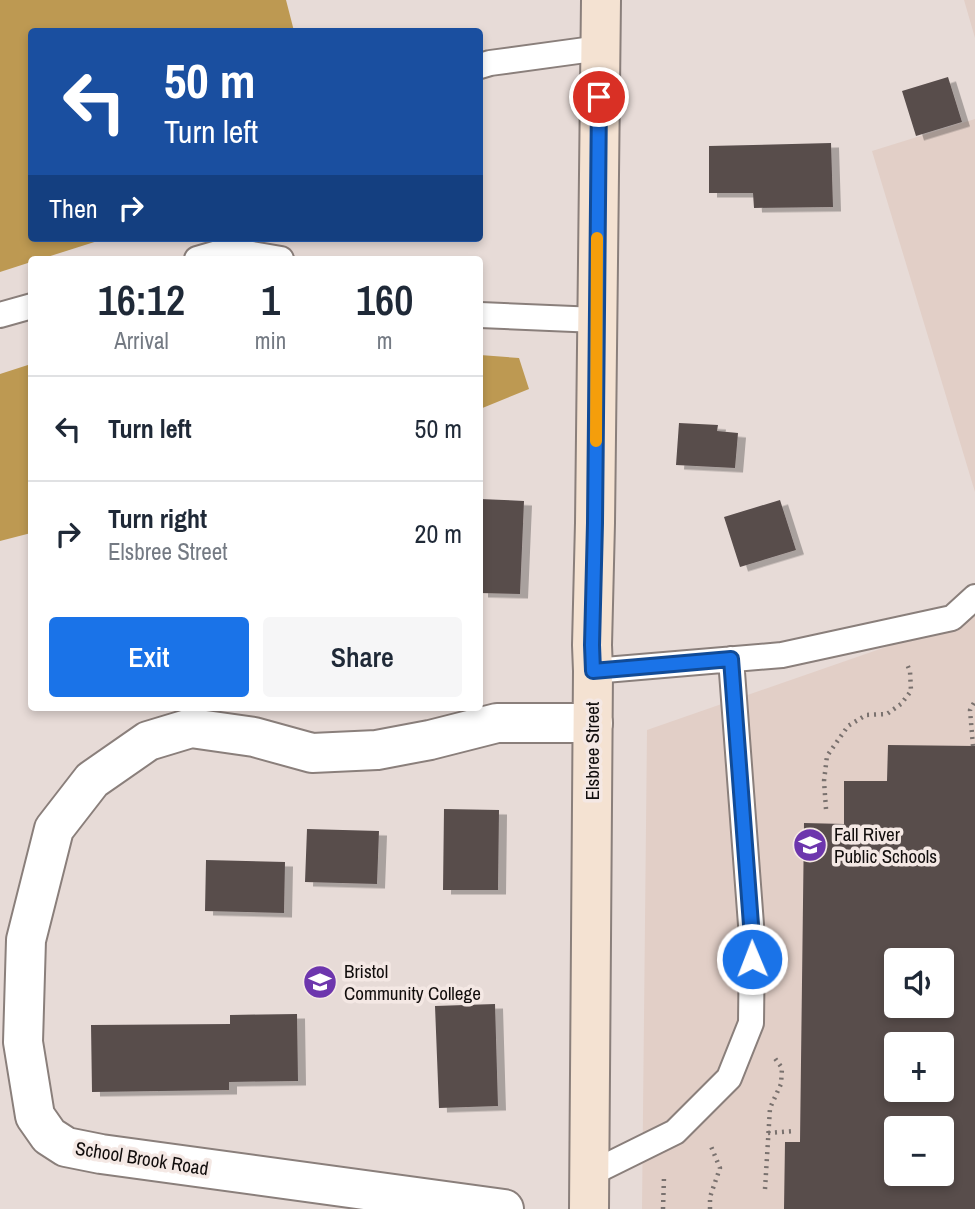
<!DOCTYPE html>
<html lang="en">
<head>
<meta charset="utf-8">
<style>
  :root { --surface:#fff; --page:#f6f6f7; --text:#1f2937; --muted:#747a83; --line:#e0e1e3; --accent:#1a73e8 }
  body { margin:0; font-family:"Archivo Narrow",sans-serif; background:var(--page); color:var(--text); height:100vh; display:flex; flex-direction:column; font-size:26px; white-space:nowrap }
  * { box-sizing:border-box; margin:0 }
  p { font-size:23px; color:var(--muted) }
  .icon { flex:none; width:38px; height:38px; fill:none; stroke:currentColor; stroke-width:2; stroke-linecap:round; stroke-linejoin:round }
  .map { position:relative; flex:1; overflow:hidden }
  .drawer { position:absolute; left:28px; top:256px; width:455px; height:455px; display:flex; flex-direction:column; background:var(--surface); border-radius:7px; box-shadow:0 4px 10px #0003 }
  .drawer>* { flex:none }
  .guide { position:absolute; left:28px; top:28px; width:455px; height:214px; border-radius:7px; box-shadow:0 4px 10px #0003; background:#1a4fa0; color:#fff; overflow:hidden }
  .tools { position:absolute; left:884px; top:948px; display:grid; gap:14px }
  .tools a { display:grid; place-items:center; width:70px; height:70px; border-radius:7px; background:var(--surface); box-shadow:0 4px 10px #0003; font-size:35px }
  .pin { position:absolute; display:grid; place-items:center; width:60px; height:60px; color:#fff; margin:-30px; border:4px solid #fff; border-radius:50%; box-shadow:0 2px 7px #0007 }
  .me { position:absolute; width:77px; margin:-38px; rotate:359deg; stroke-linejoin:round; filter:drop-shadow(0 0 5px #0008) }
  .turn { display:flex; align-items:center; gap:24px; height:147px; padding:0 21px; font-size:32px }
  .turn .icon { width:91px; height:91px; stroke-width:2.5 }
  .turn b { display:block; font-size:49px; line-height:60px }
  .then { display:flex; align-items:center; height:66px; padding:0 21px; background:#0003; gap:14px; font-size:26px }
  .eta { display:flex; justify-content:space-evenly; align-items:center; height:119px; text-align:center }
  .eta b { font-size:42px; font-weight:600; line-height:49px }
  .button { display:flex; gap:14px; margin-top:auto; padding:14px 21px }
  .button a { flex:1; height:80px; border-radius:7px; background:var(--accent); color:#fff; font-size:28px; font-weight:600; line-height:80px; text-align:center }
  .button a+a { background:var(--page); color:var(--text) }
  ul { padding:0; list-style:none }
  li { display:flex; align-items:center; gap:21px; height:105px; padding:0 21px; border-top:2px solid var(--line) }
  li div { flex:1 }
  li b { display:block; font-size:26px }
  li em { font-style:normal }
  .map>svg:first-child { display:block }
</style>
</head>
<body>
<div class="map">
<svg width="975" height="1209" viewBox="0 0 975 1209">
  <defs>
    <filter id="shadow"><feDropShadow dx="8" dy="4.5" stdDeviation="0" flood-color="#0004"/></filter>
  </defs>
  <rect width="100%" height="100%" fill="#e7dbd7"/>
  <path fill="#e2cfc7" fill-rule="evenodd" d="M964,0H975V38Z
    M975,119V492L872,151Z
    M975,616V1209H642L647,730ZM896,961H942V1006H896ZM896,1045H942V1090H896ZM896,1129H942V1174H896Z"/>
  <path fill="#bd9952" d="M0,0H286L294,31L32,32V238H107L41,259H32L31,262L0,272Z
    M480,355L519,358L529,389L480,409Z
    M31,364V533L0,541V374Z"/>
  <path fill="#584d4c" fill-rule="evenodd" filter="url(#shadow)" d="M948,77L962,122L916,136L902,91Z
    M831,143L833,207L754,208L753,193H709V146Z
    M679,423L718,425L717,431L738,433L735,468L676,465Z
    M480,499L524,501L520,594L480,593Z
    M780,500L796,550L740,567L724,517Z
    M888,745L975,746V1209H784L785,1142H800L804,823L844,824V781H887ZM896,961H942V1006H896ZM896,1045H942V1090H896ZM896,1129H942V1174H896Z
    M444,809L499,810L498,890H443Z
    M307,829L379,831L377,884L305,882Z
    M206,860L285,862L284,913L205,911Z
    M495,1004L498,1106L439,1108L435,1006Z
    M297,1014L298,1081L229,1082V1090L92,1092L91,1025L230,1024V1015Z"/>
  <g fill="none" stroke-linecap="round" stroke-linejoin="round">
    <g stroke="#8a7f7b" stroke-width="28">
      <path id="lane" d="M480,66L490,63L600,48
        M197,259L228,250L281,259
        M0,315L32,306
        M480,315L597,320
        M593,671L782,655L952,618L975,597
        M590,1174L675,1132L729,1078L751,1023L752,938L731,659"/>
    </g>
    <g stroke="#8a7f7b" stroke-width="42">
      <path id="street" d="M504,1209L101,1154L66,1147L49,1136L35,1116L23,1042L26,940L54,829L92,780L148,741L191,728L254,737L312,753L377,750L430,740L497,723H593"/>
    </g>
    <g stroke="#8a7f7b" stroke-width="42">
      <path id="secondary" d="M589,1209L593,671L592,645L595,523L601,0"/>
    </g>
    <path stroke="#79716e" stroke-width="4.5" stroke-dasharray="2 5" stroke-linecap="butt" d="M973,746L970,710L975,701
      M826,809L824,781L827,756L848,726L866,715L887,714L901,704L911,691L910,671L906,662
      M768,1133L794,1131
      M765,1189L770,1108L781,1084L782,1068L774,1057
      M663,1209L664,1177L666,1175
      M710,1209V1197L720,1168L710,1144"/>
    <use href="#lane" stroke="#fff" stroke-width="24"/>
    <use href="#street" stroke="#fff" stroke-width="38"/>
    <use href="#secondary" stroke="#f4e2d2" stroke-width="38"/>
  </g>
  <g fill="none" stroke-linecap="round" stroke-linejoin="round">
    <g stroke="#114b97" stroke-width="18">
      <path id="route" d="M599,97L595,523L592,645L593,671L731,659L752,938V959"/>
    </g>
    <use href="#route" stroke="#1a73e8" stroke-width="12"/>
    <path stroke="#f59e0b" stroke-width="12" d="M596,441L597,238"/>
  </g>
  <defs>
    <g id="school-disc" transform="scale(1.75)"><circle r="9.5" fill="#6d36ad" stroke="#f4e8e4"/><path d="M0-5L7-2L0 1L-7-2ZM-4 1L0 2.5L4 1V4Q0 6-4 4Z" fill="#fff"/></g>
    <g id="university-disc" transform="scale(1.75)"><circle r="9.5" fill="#6d36ad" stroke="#f4e8e4"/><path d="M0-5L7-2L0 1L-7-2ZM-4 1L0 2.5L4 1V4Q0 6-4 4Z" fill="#fff"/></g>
  </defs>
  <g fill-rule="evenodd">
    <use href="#school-disc" x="810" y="845"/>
    <use href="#university-disc" x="320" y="982"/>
  </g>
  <g text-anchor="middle" stroke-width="7" stroke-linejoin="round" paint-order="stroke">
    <g font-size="19" fill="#110d0c" stroke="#f4e8e4">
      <text transform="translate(592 751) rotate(-90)" y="7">Elsbree Street</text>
      <text transform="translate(142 1158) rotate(9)" y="7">School Brook Road</text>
    </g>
    <g font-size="19" fill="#110d0c" stroke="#f4e8e4" text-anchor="start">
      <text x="834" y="841">Fall River<tspan x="834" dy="22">Public Schools</tspan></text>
      <text x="344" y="978">Bristol<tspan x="344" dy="22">Community College</tspan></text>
    </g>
  </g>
</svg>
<div class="tools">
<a><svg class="icon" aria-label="sound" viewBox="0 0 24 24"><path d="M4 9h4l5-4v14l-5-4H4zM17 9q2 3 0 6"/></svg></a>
<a>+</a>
<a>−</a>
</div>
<div class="pin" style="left:599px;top:97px;background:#d93025"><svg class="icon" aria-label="arrive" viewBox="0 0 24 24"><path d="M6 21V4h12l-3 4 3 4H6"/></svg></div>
<svg class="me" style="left:752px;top:959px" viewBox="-20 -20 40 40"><circle r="17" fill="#1a73e8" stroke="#fff" stroke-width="3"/><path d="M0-11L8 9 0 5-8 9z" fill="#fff"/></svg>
<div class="guide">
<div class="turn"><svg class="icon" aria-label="left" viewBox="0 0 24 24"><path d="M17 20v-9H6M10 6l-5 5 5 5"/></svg><div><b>50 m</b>Turn left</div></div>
<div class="then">Then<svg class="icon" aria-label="right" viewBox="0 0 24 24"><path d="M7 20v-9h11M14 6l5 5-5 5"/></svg></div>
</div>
<section class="drawer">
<div class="eta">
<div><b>16:12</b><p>Arrival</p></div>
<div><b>1</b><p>min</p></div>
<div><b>160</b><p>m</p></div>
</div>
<ul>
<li><svg class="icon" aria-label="left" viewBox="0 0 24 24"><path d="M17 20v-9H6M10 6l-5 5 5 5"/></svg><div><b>Turn left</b></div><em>50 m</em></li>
<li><svg class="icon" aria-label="right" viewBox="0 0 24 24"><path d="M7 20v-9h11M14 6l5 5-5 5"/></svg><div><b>Turn right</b><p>Elsbree Street</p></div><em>20 m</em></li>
</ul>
<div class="button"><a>Exit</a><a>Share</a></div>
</section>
</div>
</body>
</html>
